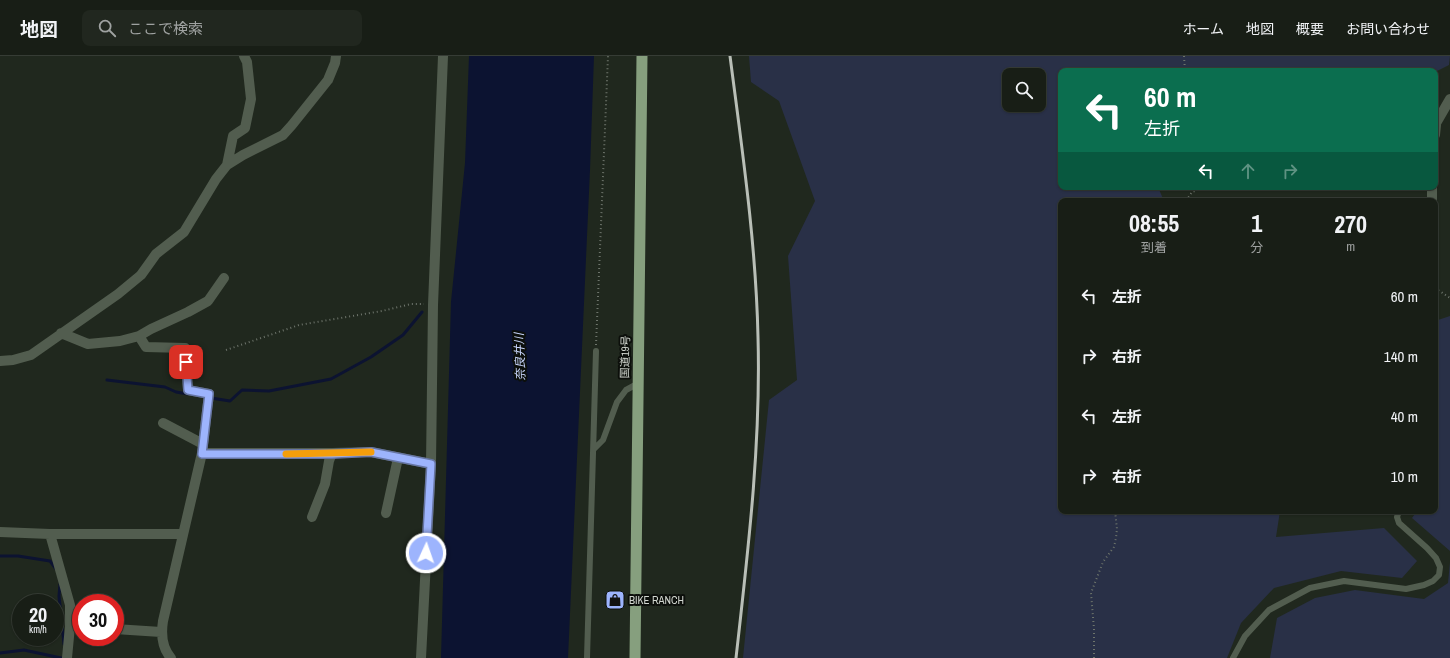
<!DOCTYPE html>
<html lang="ja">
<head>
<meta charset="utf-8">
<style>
  :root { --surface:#181e16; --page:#21271f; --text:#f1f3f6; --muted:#9fa2a1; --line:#363c35 }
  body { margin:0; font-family:"Archivo Narrow","Noto Sans JP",sans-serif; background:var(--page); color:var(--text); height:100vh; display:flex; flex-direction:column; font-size:15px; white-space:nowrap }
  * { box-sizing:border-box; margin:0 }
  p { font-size:13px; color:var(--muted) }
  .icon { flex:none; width:22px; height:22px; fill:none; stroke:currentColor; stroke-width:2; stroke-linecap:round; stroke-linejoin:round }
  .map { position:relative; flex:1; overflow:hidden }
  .sheet { position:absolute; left:1058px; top:142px; width:380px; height:316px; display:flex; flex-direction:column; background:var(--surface); border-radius:8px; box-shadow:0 1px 3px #0004,0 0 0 1px var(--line) }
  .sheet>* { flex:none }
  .banner { position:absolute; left:1058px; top:12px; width:380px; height:122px; border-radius:8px; box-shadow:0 1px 3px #0004,0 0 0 1px var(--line); background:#0b6e4f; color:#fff; overflow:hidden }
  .tools { position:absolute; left:1002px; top:12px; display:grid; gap:8px }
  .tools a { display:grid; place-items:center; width:44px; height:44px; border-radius:8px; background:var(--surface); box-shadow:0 1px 3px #0004,0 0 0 1px var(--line); font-size:20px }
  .speed { position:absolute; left:12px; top:538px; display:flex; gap:8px; font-size:20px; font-weight:700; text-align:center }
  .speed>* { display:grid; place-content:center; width:52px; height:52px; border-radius:50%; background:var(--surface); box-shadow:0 1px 3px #0004,0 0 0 1px var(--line); line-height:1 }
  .speed small { font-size:10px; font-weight:400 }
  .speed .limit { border:6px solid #d22; background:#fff; color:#111 }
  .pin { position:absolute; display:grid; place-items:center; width:34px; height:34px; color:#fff; margin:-17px; border-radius:8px; box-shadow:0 2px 6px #0006 }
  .me { position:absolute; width:44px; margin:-22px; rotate:3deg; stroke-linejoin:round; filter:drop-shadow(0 0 3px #0008) }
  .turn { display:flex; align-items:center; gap:14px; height:84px; padding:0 20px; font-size:18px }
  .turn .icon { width:52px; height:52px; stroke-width:2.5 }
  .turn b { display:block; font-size:28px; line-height:34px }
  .lanes { display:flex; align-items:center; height:38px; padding:0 20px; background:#0003; justify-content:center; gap:20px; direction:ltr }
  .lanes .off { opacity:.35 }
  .eta { display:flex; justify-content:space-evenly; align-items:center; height:68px; text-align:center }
  .eta b { font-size:24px; font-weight:700; line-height:28px }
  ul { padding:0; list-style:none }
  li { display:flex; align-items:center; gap:12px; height:60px; padding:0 20px }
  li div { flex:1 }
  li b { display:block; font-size:15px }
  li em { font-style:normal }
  header { display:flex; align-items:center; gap:24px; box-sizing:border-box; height:56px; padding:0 20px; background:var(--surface); border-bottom:1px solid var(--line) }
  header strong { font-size:19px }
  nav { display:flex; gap:22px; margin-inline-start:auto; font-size:14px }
  .search { width:280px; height:36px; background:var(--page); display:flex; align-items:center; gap:10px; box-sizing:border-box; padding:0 14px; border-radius:8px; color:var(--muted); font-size:15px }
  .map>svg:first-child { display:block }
</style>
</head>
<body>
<header>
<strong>地図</strong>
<div class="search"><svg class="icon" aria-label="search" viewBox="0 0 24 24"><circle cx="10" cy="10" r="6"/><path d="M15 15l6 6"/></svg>ここで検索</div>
<nav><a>ホーム</a><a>地図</a><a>概要</a><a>お問い合わせ</a></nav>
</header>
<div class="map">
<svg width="1450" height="602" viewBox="0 0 1450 602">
  <rect width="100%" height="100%" fill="#20281e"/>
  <path fill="#293047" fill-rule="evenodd" d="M749,0H1450L1449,9L1435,16L1061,15V131H1158L1164,145H1061V455H1280L1276,481L1384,472L1417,505L1402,522L1341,515L1274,532L1241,567L1227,602H743L769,344L797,324L788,200L815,145L779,45L751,26ZM1009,19H1039V49H1009Z
    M1450,260V495L1412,462L1417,455H1435V390L1438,386L1435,378V265Z
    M1450,506V602H1270L1277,562L1315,542L1355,534L1424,543L1448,527Z"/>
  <path fill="#0c1331" d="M469,0H594L590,114L568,602H441L451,246L465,107Z"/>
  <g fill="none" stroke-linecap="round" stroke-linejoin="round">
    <path stroke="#0c1331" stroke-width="3" d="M107,324L165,331L176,336L188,338
      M211,342L230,345L242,334L269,335L331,323L371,301L403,279L422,256
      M0,500H18L50,505L56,513
      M60,528L59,540L64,588
      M0,597L24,594L61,602"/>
    <path stroke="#6d746b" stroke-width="2" stroke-dasharray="1 3" stroke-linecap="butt" d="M1184,0L1185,15
      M1189,145L1188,142L1192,136L1195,135L1196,131
      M1435,232L1450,242
      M596,289L608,0
      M226,294L299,269L382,255L411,248H424
      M1094,602V573L1091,537L1103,506L1114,491L1116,482L1117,473L1115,455"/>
    <path stroke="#525d4f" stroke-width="6" d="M594,393L603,384L617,346L626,334L637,328
      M587,602L596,295
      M1233,602L1245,580L1269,554L1310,532L1344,525L1406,533L1424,529L1433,525L1439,519L1440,511L1436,502L1427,492L1399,467L1397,461L1399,455"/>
    <path stroke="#525d4f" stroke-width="10" d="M1435,69L1450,43
      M1435,79L1436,69
      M227,109L233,80L245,72L251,43L247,6L244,0
      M1432,145V131
      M61,277L88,288L120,285L139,280L146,291L185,292L188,334L209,338L202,397L163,565C161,578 162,592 171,602
      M139,280L151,273L188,256L208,245L224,222
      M0,305L13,304L31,299L118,238L141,219L156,198L184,176L216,123L227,109L243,99L283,79L292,69L328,24L335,7L336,0
      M163,367L203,388
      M202,397H332L371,396L431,408
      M386,457L398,402
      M312,461L325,428L329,405L332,397
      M0,476L50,478H183
      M50,478L70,549V570L67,602
      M70,570L81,571
      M115,573L161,576
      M421,602L431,408L433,249L443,0"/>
    <path stroke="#869f7e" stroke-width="11" d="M635,602L642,0"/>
    <path stroke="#b9bfb7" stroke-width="3" d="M730,0C742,93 756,187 758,281C761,388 748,495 736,602"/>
  </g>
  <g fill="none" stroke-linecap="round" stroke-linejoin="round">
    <g stroke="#6675a4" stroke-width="10">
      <path id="route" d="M186,306L188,334L209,338L202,398H332L371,396L431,408L426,497"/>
    </g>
    <use href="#route" stroke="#9db4fd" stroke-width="7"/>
    <path stroke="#f59e0b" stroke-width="7" d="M286,398L371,396"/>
  </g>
  <defs>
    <g id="shop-square" transform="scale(1)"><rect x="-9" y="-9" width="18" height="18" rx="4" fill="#9db4fd" stroke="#0c0f0b"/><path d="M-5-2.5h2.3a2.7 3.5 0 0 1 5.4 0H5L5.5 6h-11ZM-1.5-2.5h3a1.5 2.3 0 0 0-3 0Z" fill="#111"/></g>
  </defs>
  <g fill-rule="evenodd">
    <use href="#shop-square" x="615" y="544"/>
  </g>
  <g text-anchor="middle" stroke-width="4" stroke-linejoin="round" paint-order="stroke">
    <g font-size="11" fill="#d1d6cf" stroke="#0c0f0b">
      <text transform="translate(625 301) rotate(-89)" y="4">国道19号</text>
    </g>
    <g font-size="11" fill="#d1d6cf" stroke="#0c0f0b" text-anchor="start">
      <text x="629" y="548">BIKE RANCH</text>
    </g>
    <g font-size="12" font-style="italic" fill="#c9d6fc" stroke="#0c0f0b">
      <text transform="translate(520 301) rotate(-92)" y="4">奈良井川</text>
    </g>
  </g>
</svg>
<div class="tools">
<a><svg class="icon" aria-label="search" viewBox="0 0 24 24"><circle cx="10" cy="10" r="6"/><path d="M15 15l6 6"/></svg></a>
</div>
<div class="speed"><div>20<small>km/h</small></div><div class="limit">30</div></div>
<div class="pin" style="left:186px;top:306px;background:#d93025"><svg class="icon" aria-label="arrive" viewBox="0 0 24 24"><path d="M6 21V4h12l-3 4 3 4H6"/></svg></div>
<svg class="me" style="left:426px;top:497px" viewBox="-20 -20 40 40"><circle r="17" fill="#9db4fd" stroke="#fff" stroke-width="3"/><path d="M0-11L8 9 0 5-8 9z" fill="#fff"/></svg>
<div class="banner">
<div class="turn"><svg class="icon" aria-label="left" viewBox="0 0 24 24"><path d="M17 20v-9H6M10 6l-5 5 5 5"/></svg><div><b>60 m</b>左折</div></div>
<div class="lanes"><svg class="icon" aria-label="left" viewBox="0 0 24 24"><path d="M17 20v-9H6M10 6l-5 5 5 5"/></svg><svg class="icon off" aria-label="ahead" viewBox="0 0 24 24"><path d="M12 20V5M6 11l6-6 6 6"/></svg><svg class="icon off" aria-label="right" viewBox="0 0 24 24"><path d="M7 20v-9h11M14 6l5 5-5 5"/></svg></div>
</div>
<section class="sheet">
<div class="eta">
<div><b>08:55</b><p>到着</p></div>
<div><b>1</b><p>分</p></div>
<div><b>270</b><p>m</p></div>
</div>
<ul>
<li><svg class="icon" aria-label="left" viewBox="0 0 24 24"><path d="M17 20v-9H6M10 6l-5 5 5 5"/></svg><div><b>左折</b></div><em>60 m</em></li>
<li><svg class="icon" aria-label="right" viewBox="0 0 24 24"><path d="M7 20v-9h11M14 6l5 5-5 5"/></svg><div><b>右折</b></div><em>140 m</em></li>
<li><svg class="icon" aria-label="left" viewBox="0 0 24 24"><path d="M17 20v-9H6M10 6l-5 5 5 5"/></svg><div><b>左折</b></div><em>40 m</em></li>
<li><svg class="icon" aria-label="right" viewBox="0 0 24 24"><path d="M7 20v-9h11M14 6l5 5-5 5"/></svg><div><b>右折</b></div><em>10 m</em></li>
</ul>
</section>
</div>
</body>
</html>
